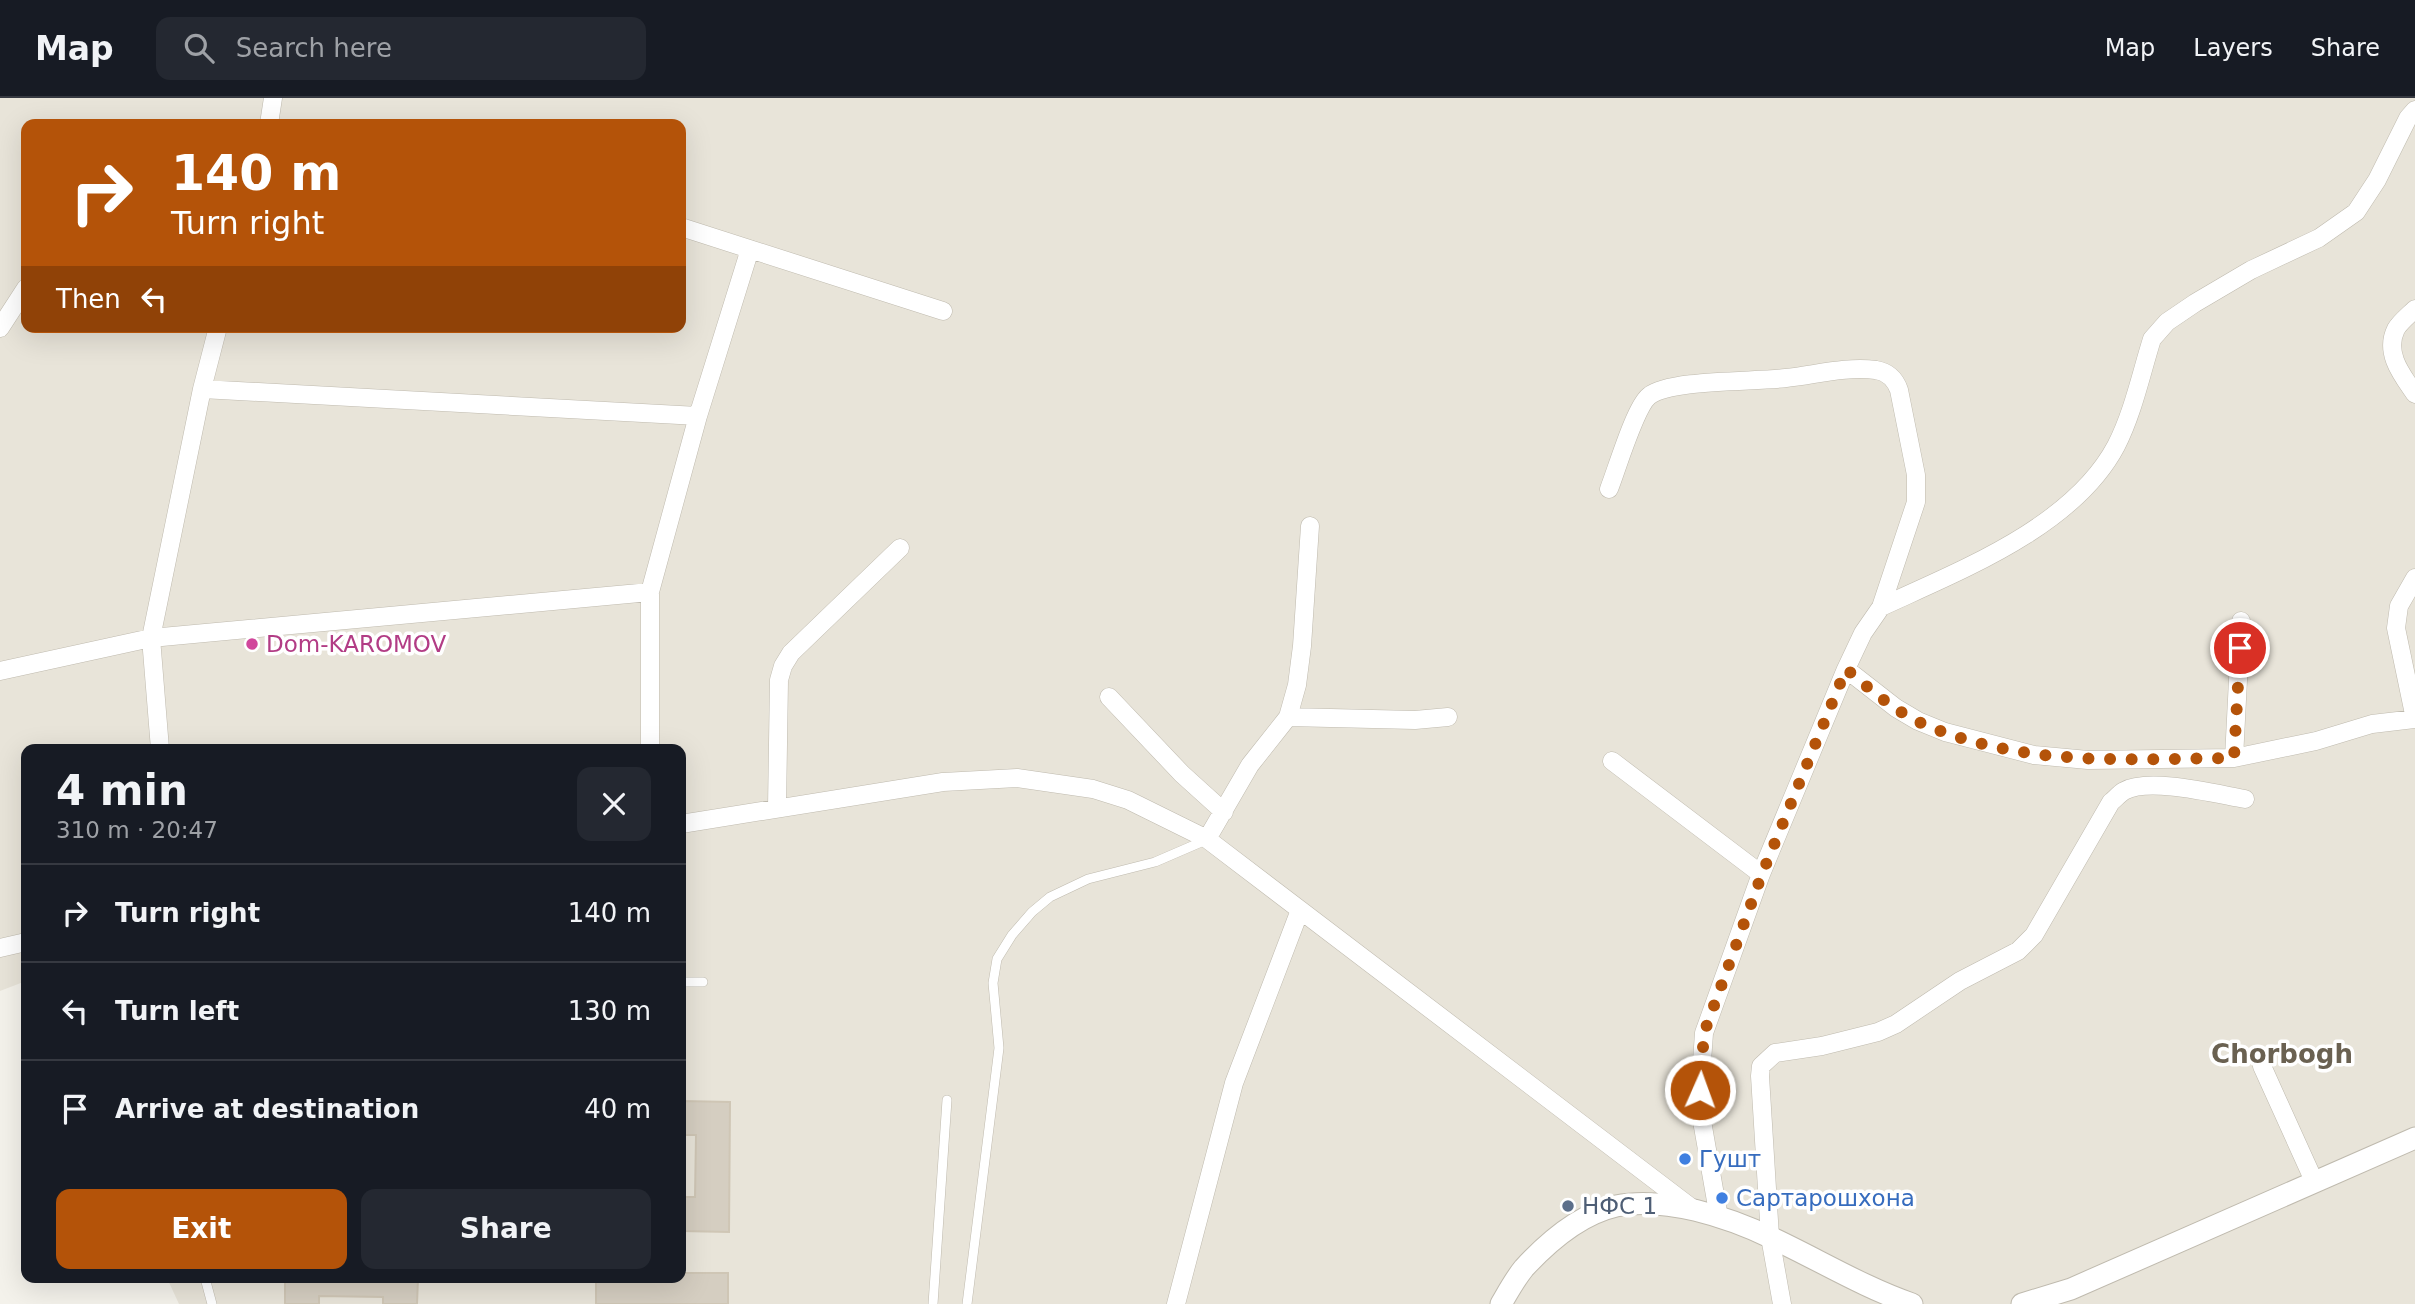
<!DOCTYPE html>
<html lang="en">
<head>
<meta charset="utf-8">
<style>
  :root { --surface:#171b24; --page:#242831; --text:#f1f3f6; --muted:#9ea1a6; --line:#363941; --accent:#b45309 }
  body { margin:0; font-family:"DejaVu Sans",sans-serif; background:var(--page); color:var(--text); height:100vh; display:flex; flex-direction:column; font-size:26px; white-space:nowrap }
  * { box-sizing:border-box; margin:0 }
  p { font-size:23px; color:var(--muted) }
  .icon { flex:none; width:38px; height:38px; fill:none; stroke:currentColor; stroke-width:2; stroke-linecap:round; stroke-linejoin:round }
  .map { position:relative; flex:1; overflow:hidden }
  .sheet { position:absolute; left:21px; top:646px; width:665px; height:539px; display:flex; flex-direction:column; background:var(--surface); border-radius:14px; box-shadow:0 7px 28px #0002 }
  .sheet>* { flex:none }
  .banner { position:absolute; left:21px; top:21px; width:665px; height:214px; border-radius:14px; box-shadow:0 7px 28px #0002; background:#b45309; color:#fff; overflow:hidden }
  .pin { position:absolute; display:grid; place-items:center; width:60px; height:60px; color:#fff; margin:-30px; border:4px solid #fff; border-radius:50%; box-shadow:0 2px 7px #0007 }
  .me { position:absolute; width:77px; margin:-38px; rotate:2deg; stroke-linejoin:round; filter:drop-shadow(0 0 5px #0008) }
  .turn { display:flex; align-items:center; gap:24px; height:147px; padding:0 35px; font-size:32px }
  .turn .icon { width:91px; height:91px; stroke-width:2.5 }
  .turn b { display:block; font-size:49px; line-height:60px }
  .then { display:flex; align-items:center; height:66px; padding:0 35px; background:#0003; gap:14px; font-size:26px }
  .round { display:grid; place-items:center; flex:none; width:74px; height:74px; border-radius:14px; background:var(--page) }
  .headline { display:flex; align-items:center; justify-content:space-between; height:119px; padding:0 35px }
  h1 { font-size:42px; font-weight:700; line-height:52px }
  .primary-button { display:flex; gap:14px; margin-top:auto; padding:14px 35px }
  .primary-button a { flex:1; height:80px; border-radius:14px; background:var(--accent); color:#fff; font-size:28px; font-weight:700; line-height:80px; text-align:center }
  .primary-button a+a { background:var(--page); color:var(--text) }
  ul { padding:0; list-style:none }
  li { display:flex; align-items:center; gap:21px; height:98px; padding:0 35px; border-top:2px solid var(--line) }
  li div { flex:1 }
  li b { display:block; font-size:26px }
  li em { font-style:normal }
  header { display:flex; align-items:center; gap:42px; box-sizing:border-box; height:98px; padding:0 35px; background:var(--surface); border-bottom:2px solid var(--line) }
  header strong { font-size:33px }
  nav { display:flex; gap:38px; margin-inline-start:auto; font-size:24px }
  .search { width:490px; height:63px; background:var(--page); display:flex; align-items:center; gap:18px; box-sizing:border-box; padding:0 24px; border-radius:14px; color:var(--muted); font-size:26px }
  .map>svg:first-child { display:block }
</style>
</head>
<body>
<header>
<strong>Map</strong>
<div class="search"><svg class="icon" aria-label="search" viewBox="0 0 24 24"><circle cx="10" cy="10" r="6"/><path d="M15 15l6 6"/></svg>Search here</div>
<nav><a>Map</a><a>Layers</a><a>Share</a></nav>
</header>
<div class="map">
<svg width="2415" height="1206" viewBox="0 0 2415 1206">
  <rect width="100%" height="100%" fill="#f4f2eb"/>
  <path fill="#e8e4d9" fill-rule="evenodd" d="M0,0H2415V1206H179L167,1180H681V651H26V883L0,893ZM26,26H681V229H26Z"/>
  <path fill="#d5cec1" stroke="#cfc6b5" stroke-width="2" d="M681,1003L730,1004L729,1134L681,1133V1099H695L696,1037H681Z
    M681,1175H728V1206H596V1180H681Z
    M285,1180H418L417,1206H383V1199L319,1198V1206H285Z"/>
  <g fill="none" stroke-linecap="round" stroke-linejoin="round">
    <g stroke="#bfbaae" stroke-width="10">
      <path id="service" d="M681,884H703
        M205,1180L212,1206
        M933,1206L947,1002
        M967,1206L999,950L993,885L997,861L1012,837L1032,814L1050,799L1088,781L1155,764L1206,742"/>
    </g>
    <g stroke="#bfbaae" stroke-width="19">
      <path id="minor" d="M269,26L273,0
        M681,129L943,213
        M2415,211C2409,217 2400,224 2396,231C2384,255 2402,277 2415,296
        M0,230L26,190
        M202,291L698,318
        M1609,391C1617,371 1635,309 1649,298C1670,281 1756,284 1786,280C1815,277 1846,268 1876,272C1888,274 1895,281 1899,292L1916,377V404L1881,509L1863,535L1846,571L1761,776L1704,935L1700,992L1702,1023L1719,1120
        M1881,509C1961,472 2073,429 2116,348C2133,315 2141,276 2152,241L2167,224L2195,205L2251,172L2319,140L2356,114L2377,82L2408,20L2415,12
        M1846,571L1896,610L1918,623L1945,634L2034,657L2088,662L2234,660L2316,643L2372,626L2415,621
        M0,573L151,540L650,494
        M1109,599L1182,676L1224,714
        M1288,619L1415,622L1448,619
        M2415,621L2396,530L2399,508L2415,480
        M160,651L151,540L202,291L218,229
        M650,651V494L698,318L750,151
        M2234,660L2241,523
        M1612,663L1761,776
        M777,710L779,582L783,568L791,555L900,450
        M681,726L943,684L1017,680L1093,691L1128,702L1207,741L1693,1111
        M1207,741L1250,667L1288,619L1297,587L1302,548L1310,428
        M0,850L26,844
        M2262,968L2314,1083
        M1176,1206L1234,985L1300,812
        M1782,1206L1770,1139L1760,978L1761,968L1775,955L1822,948L1878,934L1896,926L1960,883L2018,853L2034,837L2111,704C2115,701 2119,696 2124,693C2149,679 2216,696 2245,701"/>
    </g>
    <g stroke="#bfbaae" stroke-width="23">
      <path id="tertiary" d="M1501,1206C1508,1194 1515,1181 1524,1170C1548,1144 1581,1116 1616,1108C1665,1098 1728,1119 1772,1140C1819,1162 1863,1189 1912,1206
        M2022,1206L2071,1191L2415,1040"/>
    </g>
    <use href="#service" stroke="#fff" stroke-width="9"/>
    <use href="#minor" stroke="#fff" stroke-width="18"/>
    <use href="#tertiary" stroke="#fff" stroke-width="21"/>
  </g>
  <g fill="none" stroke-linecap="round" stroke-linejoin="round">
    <path stroke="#b45309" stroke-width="12" stroke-dasharray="0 21.6" d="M1700,992L1704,935L1762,776L1846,571C1869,590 1892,611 1919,624C2020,670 2127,661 2234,660L2240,550"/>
  </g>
  <circle fill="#d1479c" stroke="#fff" stroke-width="2.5" cx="252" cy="546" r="7"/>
  <g fill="#3f7fe0" stroke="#fff" stroke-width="2.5">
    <circle cx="1685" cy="1061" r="7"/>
    <circle cx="1722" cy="1100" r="7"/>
  </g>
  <circle fill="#5c6f8a" stroke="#fff" stroke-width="2.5" cx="1568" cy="1108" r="7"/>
  <g text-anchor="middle" stroke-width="7" stroke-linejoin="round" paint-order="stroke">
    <g font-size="23" fill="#b23c85" stroke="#fff" text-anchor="start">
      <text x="266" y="554">Dom-KAROMOV</text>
    </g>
    <g font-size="23" fill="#366cbe" stroke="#fff" text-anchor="start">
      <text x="1699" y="1069">Гушт</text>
      <text x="1736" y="1108">Сартарошхона</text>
    </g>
    <g font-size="23" fill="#4e5e75" stroke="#fff" text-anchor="start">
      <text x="1582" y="1116">НФС 1</text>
    </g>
    <g font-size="26" font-weight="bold" fill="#6a6151" stroke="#fff">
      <text x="2282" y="965">Chorbogh</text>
    </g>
  </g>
</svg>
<div class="pin" style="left:2240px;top:550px;background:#d93025"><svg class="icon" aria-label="arrive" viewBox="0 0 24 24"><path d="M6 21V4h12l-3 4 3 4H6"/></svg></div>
<svg class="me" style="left:1700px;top:992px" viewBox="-20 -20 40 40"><circle r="17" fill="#b45309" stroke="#fff" stroke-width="3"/><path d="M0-11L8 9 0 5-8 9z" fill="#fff"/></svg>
<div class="banner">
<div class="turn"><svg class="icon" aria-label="right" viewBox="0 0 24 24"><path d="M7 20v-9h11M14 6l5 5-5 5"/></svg><div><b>140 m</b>Turn right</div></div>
<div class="then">Then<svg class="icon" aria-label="left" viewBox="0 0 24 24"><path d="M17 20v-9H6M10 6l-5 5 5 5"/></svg></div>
</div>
<section class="sheet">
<div class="headline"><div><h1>4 min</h1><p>310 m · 20:47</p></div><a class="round"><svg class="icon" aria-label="close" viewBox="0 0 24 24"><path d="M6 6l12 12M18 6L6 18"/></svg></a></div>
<ul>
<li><svg class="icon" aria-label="right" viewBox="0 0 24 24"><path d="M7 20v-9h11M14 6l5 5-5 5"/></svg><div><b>Turn right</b></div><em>140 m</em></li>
<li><svg class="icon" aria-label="left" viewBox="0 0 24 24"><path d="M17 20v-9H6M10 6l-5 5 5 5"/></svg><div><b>Turn left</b></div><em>130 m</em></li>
<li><svg class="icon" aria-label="arrive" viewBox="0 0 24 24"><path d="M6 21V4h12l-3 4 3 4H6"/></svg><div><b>Arrive at destination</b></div><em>40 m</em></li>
</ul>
<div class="primary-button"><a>Exit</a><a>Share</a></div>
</section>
</div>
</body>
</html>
